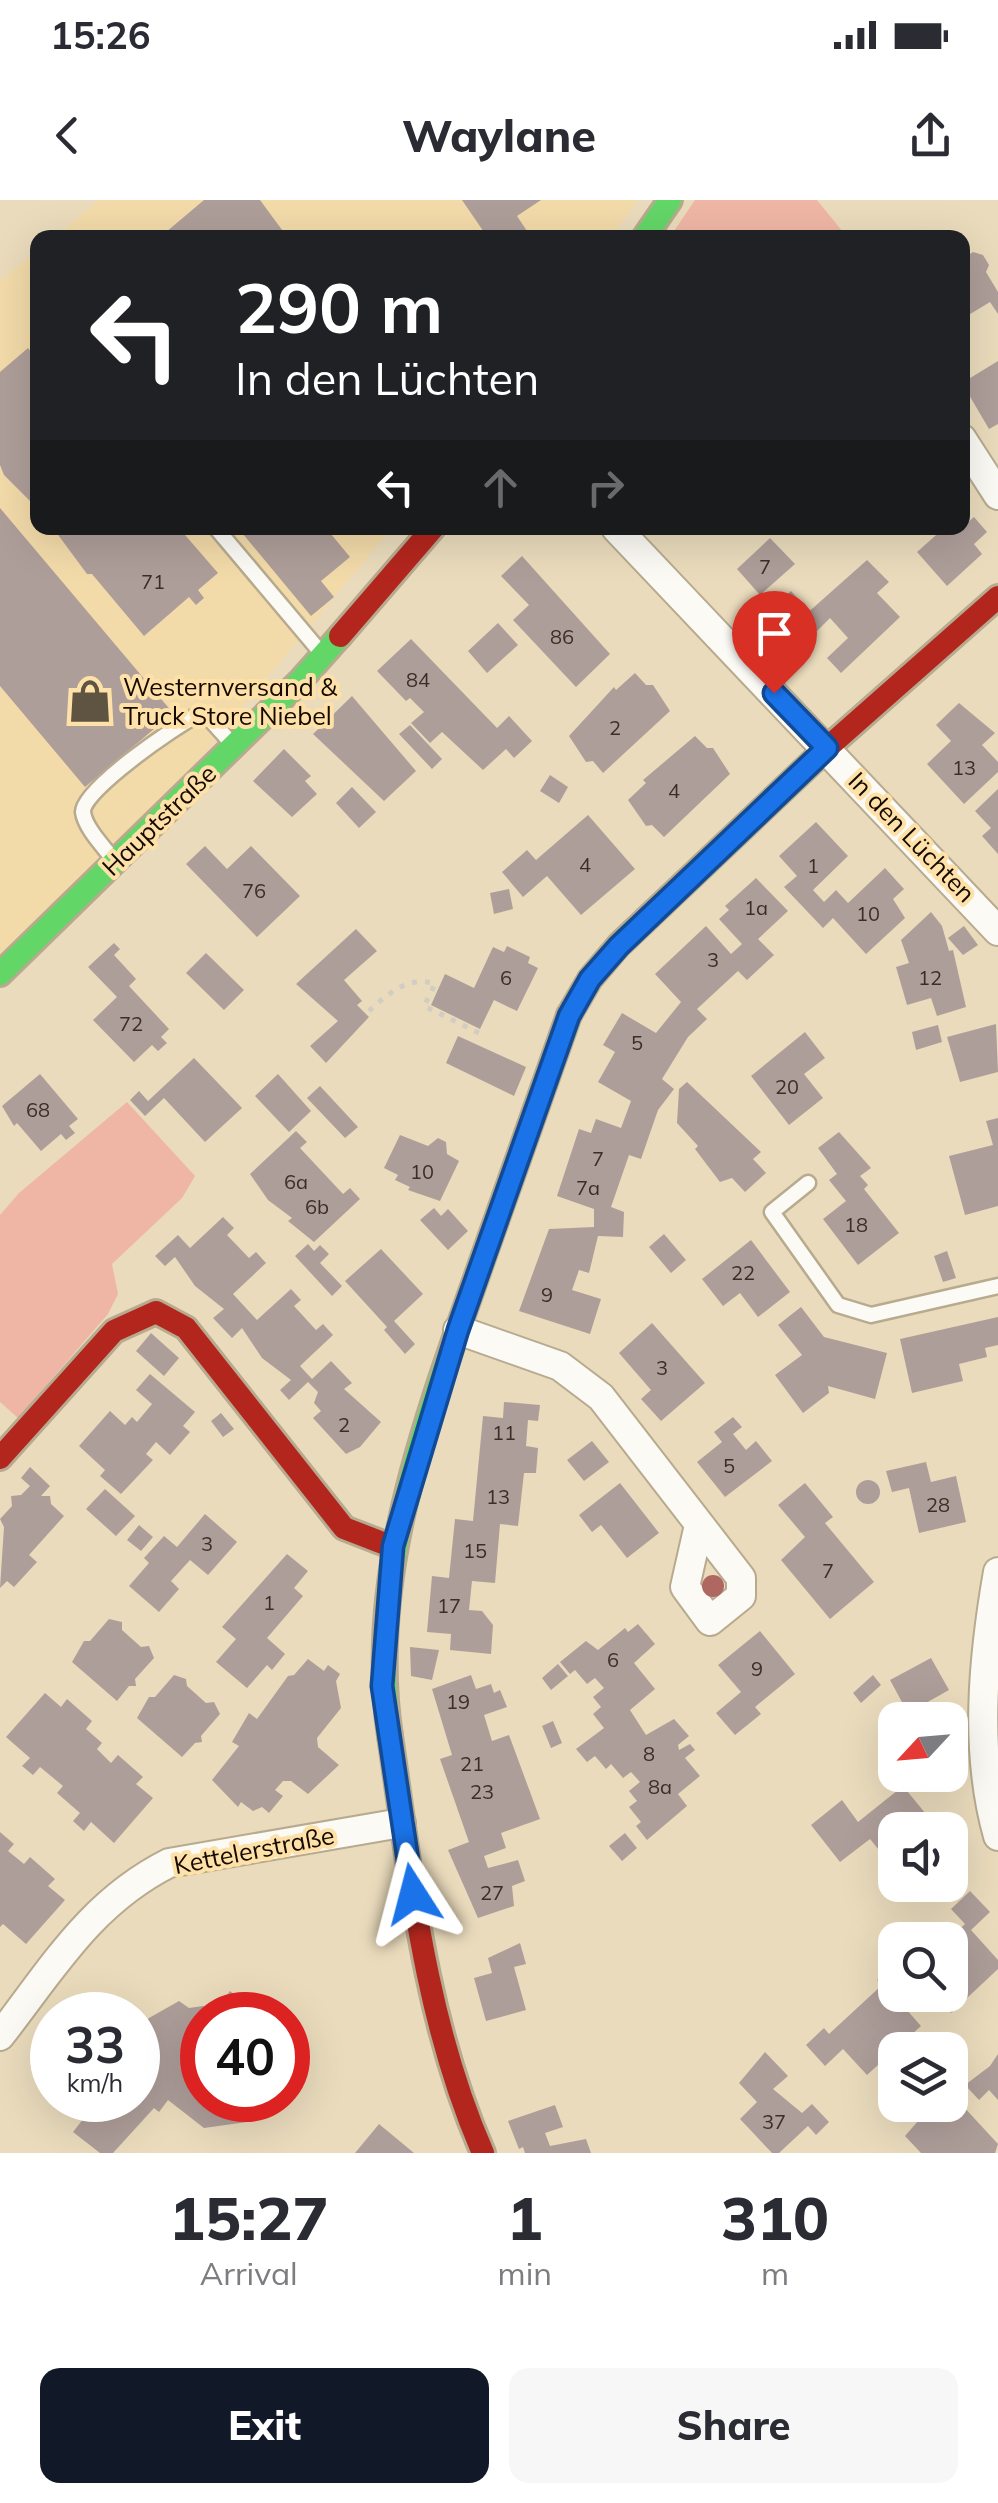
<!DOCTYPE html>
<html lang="en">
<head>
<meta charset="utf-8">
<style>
  :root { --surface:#fff; --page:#f7f7f7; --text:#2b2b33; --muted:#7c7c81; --accent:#111827 }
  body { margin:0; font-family:Mulish,sans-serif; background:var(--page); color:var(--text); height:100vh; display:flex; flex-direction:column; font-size:38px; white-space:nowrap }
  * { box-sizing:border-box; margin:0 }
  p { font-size:32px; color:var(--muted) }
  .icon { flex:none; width:55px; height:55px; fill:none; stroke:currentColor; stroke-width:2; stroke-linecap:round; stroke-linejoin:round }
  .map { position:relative; height:1953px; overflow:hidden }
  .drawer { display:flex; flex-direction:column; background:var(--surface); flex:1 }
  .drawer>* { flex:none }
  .banner { position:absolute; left:30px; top:30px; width:940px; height:305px; border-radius:20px; box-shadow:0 10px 40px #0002; background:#202124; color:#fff; overflow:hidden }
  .needle { width:65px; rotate:244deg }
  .controls { position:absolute; left:878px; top:1502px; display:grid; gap:20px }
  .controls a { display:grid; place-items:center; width:90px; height:90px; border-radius:20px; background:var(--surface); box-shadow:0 10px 40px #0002; font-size:50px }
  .speed { position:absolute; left:30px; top:1792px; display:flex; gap:20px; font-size:50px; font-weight:700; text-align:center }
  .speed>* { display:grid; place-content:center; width:130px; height:130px; border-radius:50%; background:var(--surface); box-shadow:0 10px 40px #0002; line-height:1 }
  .speed small { font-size:25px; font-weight:400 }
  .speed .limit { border:15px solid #d22; background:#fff; color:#111 }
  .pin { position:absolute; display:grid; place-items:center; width:85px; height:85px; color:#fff; margin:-102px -42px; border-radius:50% 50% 50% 0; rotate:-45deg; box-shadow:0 0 10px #0007 }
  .pin .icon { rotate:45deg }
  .me { position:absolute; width:110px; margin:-55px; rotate:351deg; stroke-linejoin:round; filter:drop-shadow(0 0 8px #0008) }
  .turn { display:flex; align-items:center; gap:35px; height:210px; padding:0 40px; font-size:45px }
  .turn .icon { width:130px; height:130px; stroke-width:2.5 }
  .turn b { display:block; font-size:70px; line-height:85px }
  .lanes { display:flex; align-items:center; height:95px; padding:0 40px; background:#0003; justify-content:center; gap:50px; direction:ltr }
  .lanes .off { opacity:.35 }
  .eta { display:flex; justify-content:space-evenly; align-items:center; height:170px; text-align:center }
  .eta b { font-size:60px; font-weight:800; line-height:70px }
  .action { display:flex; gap:20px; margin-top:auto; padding:20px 40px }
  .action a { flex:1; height:115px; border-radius:20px; background:var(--accent); color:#fff; font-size:40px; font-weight:800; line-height:115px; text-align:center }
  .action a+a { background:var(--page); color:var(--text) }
  .status { display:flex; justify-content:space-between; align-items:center; height:70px; padding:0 50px; background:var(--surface); direction:ltr }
  .status svg { height:28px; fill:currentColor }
  header { display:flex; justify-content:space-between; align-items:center; height:130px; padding:0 40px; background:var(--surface); font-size:45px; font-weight:800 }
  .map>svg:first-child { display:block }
</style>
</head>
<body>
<div class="status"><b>15:26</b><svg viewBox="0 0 49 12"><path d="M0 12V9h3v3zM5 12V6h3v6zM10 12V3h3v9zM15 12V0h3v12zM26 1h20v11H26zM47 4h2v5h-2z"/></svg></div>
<header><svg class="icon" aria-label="back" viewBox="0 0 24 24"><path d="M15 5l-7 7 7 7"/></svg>Waylane<svg class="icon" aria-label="share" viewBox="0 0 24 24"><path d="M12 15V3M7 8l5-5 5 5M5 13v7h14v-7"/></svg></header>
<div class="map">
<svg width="998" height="1953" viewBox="0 0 998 1953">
  <rect width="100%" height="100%" fill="#eadbbc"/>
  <path fill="#f2daa9" d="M99,0H638L611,37L53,38Z
    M37,50L38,328H392L199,559L0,758V81Z"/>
  <path fill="#efb6a5" d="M695,0H817L847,37H670Z
    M127,902L195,976L182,998L112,1064L118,1094L108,1114L18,1218L0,1202V1015L19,993Z"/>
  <path fill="#ae9e9a" d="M204,0H260L288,38H159Z
    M462,0H541L517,16L527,31L518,38L510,32L488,38Z
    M973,52L983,55L989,65L986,72L998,92V114L990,102L962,119V59Z
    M28,148L38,160V309L4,275L0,265V172Z
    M998,161V224L989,229L962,183Z
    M0,308L173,513L85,587L0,486Z
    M974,317L987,332L974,344L982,354L947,386L917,352L944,328L960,329Z
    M53,328H179L218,373L198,390L204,398L196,405L189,397L144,436L92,374H87Z
    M238,328H326L350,357L321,381L334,397L311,416Z
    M770,338L795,364L760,395L737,369Z
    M522,356L610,454L576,487L513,420L529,405L501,376Z
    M867,360L889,382L877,393L900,417L841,473L827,458L848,438L830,418L809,439L795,424Z
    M791,391L799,400L766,434L749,416L766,400L773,408Z
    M498,423L518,445L487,473L468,451Z
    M411,439L497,528L509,516L532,541L514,558L506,549L483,570L442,532L430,543L411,523L424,512L410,498L406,501L377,471Z
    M635,473L646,485H653L670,511L603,573L593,561L586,562L569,536L614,487L616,490Z
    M352,496L416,571L384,601L313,534Z
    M959,503L995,533L982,545L998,562V572L964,604L927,564L951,541L936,525Z
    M410,525L442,559L432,569L399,534Z
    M695,536L707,548H713L730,574L664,637L652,625L646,626L628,600L646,583L643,580Z
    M284,549L311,576L305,581L317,594L292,617L253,581Z
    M550,575L568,587L559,603L540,591Z
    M352,587L376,612L359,628L336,603Z
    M998,589V654L982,636L991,628L975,611Z
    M588,615L635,669L581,715L547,676L523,697L502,672L527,650L536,660Z
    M816,622L848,656L813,690L824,702L836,690L848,703L885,668L904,689L893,699L905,718L866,754L833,718L823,728L784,687L797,676L779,656Z
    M205,646L227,669L251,646L300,696L257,737L186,664Z
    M756,678L788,711L758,739L774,755L747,780L738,771L697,809L707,819L688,837L662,879L674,889L658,910L641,959L629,955L611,1007L624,1012L623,1037L598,1036L589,1073L579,1070L572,1090L601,1099L590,1134L519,1111L549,1029L594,1027V1009L557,996L579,929L591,933L596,919L621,928L631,901L598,882L615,852L603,845L622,813L656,833L681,802L655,774L706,726L731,754L742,744L719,719L729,710L725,706Z
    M509,689L513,709L494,714L490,693Z
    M931,712L942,726L949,751L953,750L966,807L937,816L931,798L907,805L896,767L909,763L901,740Z
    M964,726L978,745L963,755L948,738Z
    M356,729L377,751L344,780L362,801L357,805L369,817L326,863L310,846L338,821L296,784Z
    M114,743L120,749L114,755L136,779L129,786L169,829L161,837L167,843L158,851L152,845L134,862L93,820L117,797L88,767Z
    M507,746L530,757L528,763L538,768L517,811L494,800L480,829L431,805L445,774L474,788L493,747L504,752Z
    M206,753L244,790L224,810L186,773Z
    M996,824L998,872L960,882L947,837Z
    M938,825L942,842L916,850L912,832Z
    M805,832L825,858L804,874L823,898L789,925L751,876Z
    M458,836L526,867L514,896L446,863Z
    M194,858L242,908L205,942L164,898L145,916L130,900L139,891L148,901Z
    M40,874L78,919L69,926L75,933L66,940L61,934L41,951L17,923L14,926L2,906Z
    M278,874L311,911L289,932L255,896Z
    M687,882L761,952L753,959L766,973L745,992L732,978L720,982L695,949L698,946L677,923L679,889Z
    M320,886L358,927L345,938L307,898Z
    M998,918V1006L965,1015L949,956L993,945L986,921Z
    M296,931L307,942L300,948L343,994L350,988L360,999L314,1042L288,1021L292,1018L268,1000L250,974Z
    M839,932L871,968L860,976L868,985L864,989L899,1033L858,1065L823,1019L846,1001L829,980L837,974L818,948Z
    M400,935L428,946L438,938L446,942L447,954L459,961L440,1001L408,990L410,987L395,980L398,975L384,968Z
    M434,1008L441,1016L448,1009L468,1031L448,1050L420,1020Z
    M223,1017L234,1028L227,1035L249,1058L256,1052L266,1063L233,1094L257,1120L291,1089L301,1100L294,1106L316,1130L323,1124L333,1135L300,1166L312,1179L331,1161L352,1183L344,1189L381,1222L360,1247L346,1254L313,1218L321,1211L314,1203L318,1192L308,1182L289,1200L280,1190L291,1180L262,1158L242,1128L232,1138L213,1118L224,1109L195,1086L175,1057L165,1066L155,1056L178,1035L190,1048Z
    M664,1034L686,1060L671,1073L649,1047Z
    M751,1040L790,1092L758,1117L740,1093L723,1106L702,1079Z
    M308,1044L314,1051L320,1045L329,1054L320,1063L342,1086L332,1096L295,1056Z
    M381,1049L423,1094L394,1121L415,1144L405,1154L384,1130L387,1127L345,1081Z
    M947,1051L956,1078L943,1082L934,1056Z
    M801,1107L824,1137L887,1153L875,1199L828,1186L829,1193L803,1213L775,1175L802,1155L778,1125Z
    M998,1117V1145L985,1148L987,1157L959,1164L963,1181L912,1193L900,1139Z
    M652,1123L705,1183L661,1221L641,1199L651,1190L619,1153Z
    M151,1133L179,1158L164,1176L136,1151Z
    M150,1174L195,1212L183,1226L190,1232L170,1255L156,1242L146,1254L153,1260L121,1294L100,1276L105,1270L79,1246L110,1211L125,1225L132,1217L137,1222L152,1204L136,1190Z
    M504,1202L540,1205L538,1221L528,1220L526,1246L538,1248L536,1273H524L518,1326L500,1324L495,1383L472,1381L469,1410L482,1411L493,1425L491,1454L450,1450L451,1434L427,1432L432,1376L449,1378L455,1319L473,1321L483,1216L503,1218Z
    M221,1213L234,1229L223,1237L211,1221Z
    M733,1217L742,1227L733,1234L746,1250L756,1241L772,1261L725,1297L697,1262L722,1242L714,1232Z
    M592,1241L609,1262L584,1281L567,1260Z
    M926,1262L931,1282L956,1276L966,1322L919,1333L909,1288L892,1292L886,1271Z
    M30,1267L50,1286L41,1296H50L51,1304L64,1316L29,1355L37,1362L25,1375L14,1387L7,1381L0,1388L4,1327L0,1319L12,1306L11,1296L21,1295L30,1286L21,1278Z
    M856 1292a12 12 0 1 1 24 0a12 12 0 1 1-24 0Z
    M620,1283L659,1333L627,1358L601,1325L592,1332L579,1315Z
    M805,1283L833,1317L825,1323L874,1382L830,1419L781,1360L805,1337L778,1305Z
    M105,1289L135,1316L116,1336L86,1309Z
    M205,1314L237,1342L208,1375L190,1360L171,1381L179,1389L159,1412L129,1386L149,1363L144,1358L164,1336L177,1347Z
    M139,1325L153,1337L141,1351L127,1340Z
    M287,1354L308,1371L294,1388L303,1396L267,1438L285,1454L272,1470L267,1465L247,1488L216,1462L236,1439L222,1427Z
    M109,1419L122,1422V1430L141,1447L149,1446L154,1458L135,1479L136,1486H129L117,1501L72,1462L84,1441H90Z
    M638,1424L655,1444L634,1463L655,1489L630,1510L646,1535L674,1519L689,1536L678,1545L679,1550L690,1544L695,1550L685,1558L700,1576L678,1594L687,1606L647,1640L636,1626L641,1622L629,1607L637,1601L629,1591L640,1582L631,1572L623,1578L611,1564L606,1569L595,1556L587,1562L576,1549L604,1528L593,1514L601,1507L593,1497L604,1488L595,1478L587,1484L575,1470L570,1474L560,1462L586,1441L598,1450L625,1428L628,1432Z
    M760,1431L795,1474L755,1507L761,1514L735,1535L716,1513L741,1492L718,1465Z
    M410,1447L439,1450L432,1480L411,1476Z
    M931,1458L949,1490L908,1513L890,1480Z
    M308,1459L324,1471L328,1465L340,1474L336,1481L341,1508L317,1538L318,1547L339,1565L308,1594L291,1581H283L275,1590L283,1596L269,1613L262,1607L253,1611L241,1602L238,1607L212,1580L239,1546L232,1542L249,1513L257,1519L288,1476L294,1475Z
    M558,1464L568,1476L551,1490L542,1478Z
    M174,1475L186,1479L187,1486L206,1503L214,1502L220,1514L201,1536L202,1542L195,1543L182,1557L137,1518L149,1497H155Z
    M471,1475L476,1489L491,1484L494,1493L500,1490L507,1507L484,1515L492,1541L509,1535L540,1619L501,1633L506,1648L484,1656L488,1668L518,1660L525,1681L512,1686L514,1706L478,1718L448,1650L469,1642L440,1559L452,1555L432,1489Z
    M873,1475L881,1485L861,1503L853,1493Z
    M45,1493L61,1507L67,1499L92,1521L86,1529L102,1543L97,1549L111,1563L118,1555L143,1577L136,1584L153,1598L114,1643L91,1622L84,1631L73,1621L80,1613L57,1593L63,1586L40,1567L33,1575L22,1566L30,1558L6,1537Z
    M553,1521L562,1543L551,1548L542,1526Z
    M903,1586L939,1630H895V1670L870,1639L840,1662L811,1625L842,1600L858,1622Z
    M0,1632L14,1644L8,1651L24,1664L30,1657L55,1679L48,1686L65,1700L26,1744L3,1724L0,1727Z
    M625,1633L637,1648L622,1661L609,1646Z
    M970,1691L990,1712L971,1730L998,1760V1769L951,1813L934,1795H950V1738L965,1724L951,1709Z
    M520,1743L526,1764L514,1767L526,1810L486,1821L474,1778L492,1773L488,1758Z
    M895,1763V1795H903L898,1800L921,1826L867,1875L843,1849L825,1866L806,1845L824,1828L829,1834L882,1785L877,1780Z
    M230,1791L259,1815H202V1900H265L247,1922L204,1928L168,1900L159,1912L154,1908L113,1953H100L73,1932L98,1900H138V1832L149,1818L179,1801L189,1808L203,1806L213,1814Z
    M765,1852L788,1876L773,1889L802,1913L812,1904L829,1922L816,1935L808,1926L779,1953H772L740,1919L757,1902L739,1883Z
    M998,1854V1900L989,1890L979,1900L965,1885L990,1866Z
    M950,1892L998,1944L995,1953H921L905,1936L932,1905H950Z
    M555,1905L563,1927L545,1933L550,1946L586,1939L591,1953H525L523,1947L519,1949L508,1921Z
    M379,1924L414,1953H355Z"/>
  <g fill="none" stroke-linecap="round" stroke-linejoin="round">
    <g stroke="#b7aa8e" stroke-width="19">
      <path id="lane" d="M216,328L323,455
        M113,659C104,647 85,628 83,612C82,590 176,526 197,515L208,517L234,546
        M808,983L772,1012L838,1105L871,1115L998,1086"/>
    </g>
    <g stroke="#b7aa8e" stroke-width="32">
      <path id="street" d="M962,239L998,295
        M616,328L998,731
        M458,1130L560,1166L601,1197L741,1378V1396L710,1421L685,1387L699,1325
        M998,1372C983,1458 974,1551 998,1636
        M0,1836C53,1768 90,1703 169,1663L401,1623"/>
    </g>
    <g stroke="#b7aa8e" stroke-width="28">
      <path id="fast" d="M644,38L670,0
        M0,774L300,481L340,436
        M390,1536C365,1374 430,1210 483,1058C512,977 540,896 569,815"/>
    </g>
    <g stroke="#b7aa8e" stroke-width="28">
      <path id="jam" d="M340,436L433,328
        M569,815L590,779L619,745L827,548L998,397
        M0,1258L114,1131L156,1112L186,1128L344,1328L393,1347
        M390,1536C411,1678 425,1821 483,1953"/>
    </g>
    <path stroke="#d1cdc3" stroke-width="5" stroke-dasharray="5 8" stroke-linecap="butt" d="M369,811C387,794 409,775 435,784L424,806L483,835"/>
    <use href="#lane" stroke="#fcfaf5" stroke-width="14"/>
    <use href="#street" stroke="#fcfaf5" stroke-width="28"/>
    <use href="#fast" stroke="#63d668" stroke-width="22"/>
    <use href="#jam" stroke="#b3261e" stroke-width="22"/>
  </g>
  <circle fill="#af6761" cx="713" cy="1386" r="11"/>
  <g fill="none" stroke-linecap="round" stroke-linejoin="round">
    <g stroke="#114b97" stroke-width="25">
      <path id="route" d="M413,1694L382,1486L393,1346L458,1130L569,816L590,779L619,746L827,548L774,493"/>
    </g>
    <use href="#route" stroke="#1a73e8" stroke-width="18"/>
  </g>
  <defs>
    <g id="shop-bare" transform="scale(3.45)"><path d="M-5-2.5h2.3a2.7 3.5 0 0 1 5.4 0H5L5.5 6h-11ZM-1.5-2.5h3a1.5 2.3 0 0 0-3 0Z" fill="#5f5342" stroke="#fee1a8" stroke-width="2.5" paint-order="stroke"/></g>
  </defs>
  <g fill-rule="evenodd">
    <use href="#shop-bare" x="90" y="501"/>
  </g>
  <g text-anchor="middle" stroke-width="8" stroke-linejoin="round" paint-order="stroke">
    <g font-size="20" fill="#3a2f26">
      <text x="765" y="374">7</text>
      <text x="153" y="389">71</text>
      <text x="562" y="444">86</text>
      <text x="418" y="487">84</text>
      <text x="615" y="535">2</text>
      <text x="964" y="575">13</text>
      <text x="674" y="598">4</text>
      <text x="585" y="672">4</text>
      <text x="813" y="673">1</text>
      <text x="254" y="698">76</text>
      <text x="756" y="715">1a</text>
      <text x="868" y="721">10</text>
      <text x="713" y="767">3</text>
      <text x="506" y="785">6</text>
      <text x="930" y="785">12</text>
      <text x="131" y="831">72</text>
      <text x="637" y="850">5</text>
      <text x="787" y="894">20</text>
      <text x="38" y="917">68</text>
      <text x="598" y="966">7</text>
      <text x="422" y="979">10</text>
      <text x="296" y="989">6a</text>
      <text x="588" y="995">7a</text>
      <text x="317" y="1014">6b</text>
      <text x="856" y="1032">18</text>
      <text x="743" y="1080">22</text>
      <text x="547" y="1102">9</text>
      <text x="662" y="1175">3</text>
      <text x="344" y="1232">2</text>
      <text x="504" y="1240">11</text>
      <text x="729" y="1273">5</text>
      <text x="498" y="1304">13</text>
      <text x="938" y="1312">28</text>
      <text x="207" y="1351">3</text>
      <text x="475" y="1358">15</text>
      <text x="828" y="1378">7</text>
      <text x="269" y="1410">1</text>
      <text x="449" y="1413">17</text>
      <text x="613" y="1467">6</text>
      <text x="757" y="1476">9</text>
      <text x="458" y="1509">19</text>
      <text x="649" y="1561">8</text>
      <text x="472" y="1571">21</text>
      <text x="660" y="1594">8a</text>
      <text x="482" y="1599">23</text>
      <text x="492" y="1700">27</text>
      <text x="774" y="1929">37</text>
    </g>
    <g font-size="25" fill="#140a00" stroke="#fee1a8" text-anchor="start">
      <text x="123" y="496">Westernversand &amp;<tspan x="123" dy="29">Truck Store Niebel</tspan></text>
    </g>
    <g font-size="25" fill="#140a00" stroke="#fee1a8">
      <text transform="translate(159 620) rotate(-44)" y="9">Hauptstraße</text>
      <text transform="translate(912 637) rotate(46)" y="9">In den Lüchten</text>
      <text transform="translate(254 1650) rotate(-11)" y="9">Kettelerstraße</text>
    </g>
  </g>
</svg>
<div class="controls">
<a><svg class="needle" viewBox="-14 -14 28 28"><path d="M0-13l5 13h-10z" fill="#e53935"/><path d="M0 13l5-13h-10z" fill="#7c7c81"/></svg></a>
<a><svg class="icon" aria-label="sound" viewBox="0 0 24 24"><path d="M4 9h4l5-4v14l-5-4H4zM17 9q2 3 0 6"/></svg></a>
<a><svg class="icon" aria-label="search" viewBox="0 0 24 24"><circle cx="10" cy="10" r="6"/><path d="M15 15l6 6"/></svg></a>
<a><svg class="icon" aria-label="layers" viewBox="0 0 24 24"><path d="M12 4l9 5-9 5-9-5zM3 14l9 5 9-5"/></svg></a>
</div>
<div class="speed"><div>33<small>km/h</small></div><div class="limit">40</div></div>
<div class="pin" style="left:774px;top:493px;background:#d93025"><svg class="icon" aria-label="arrive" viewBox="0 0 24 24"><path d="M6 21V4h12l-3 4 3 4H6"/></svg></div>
<svg class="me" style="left:413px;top:1694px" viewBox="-20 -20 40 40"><path d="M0-17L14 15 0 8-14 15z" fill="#1a73e8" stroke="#fff" stroke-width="4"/></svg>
<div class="banner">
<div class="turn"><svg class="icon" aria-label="left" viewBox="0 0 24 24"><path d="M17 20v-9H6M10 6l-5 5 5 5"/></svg><div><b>290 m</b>In den Lüchten</div></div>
<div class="lanes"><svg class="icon" aria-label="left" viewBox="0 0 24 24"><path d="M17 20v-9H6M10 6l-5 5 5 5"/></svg><svg class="icon off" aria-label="ahead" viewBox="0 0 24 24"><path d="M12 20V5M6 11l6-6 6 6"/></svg><svg class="icon off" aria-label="right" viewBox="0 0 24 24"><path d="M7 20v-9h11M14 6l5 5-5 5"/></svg></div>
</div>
</div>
<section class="drawer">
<div class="eta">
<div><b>15:27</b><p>Arrival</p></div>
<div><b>1</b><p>min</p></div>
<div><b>310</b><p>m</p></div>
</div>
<div class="action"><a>Exit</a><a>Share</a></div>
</section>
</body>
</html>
